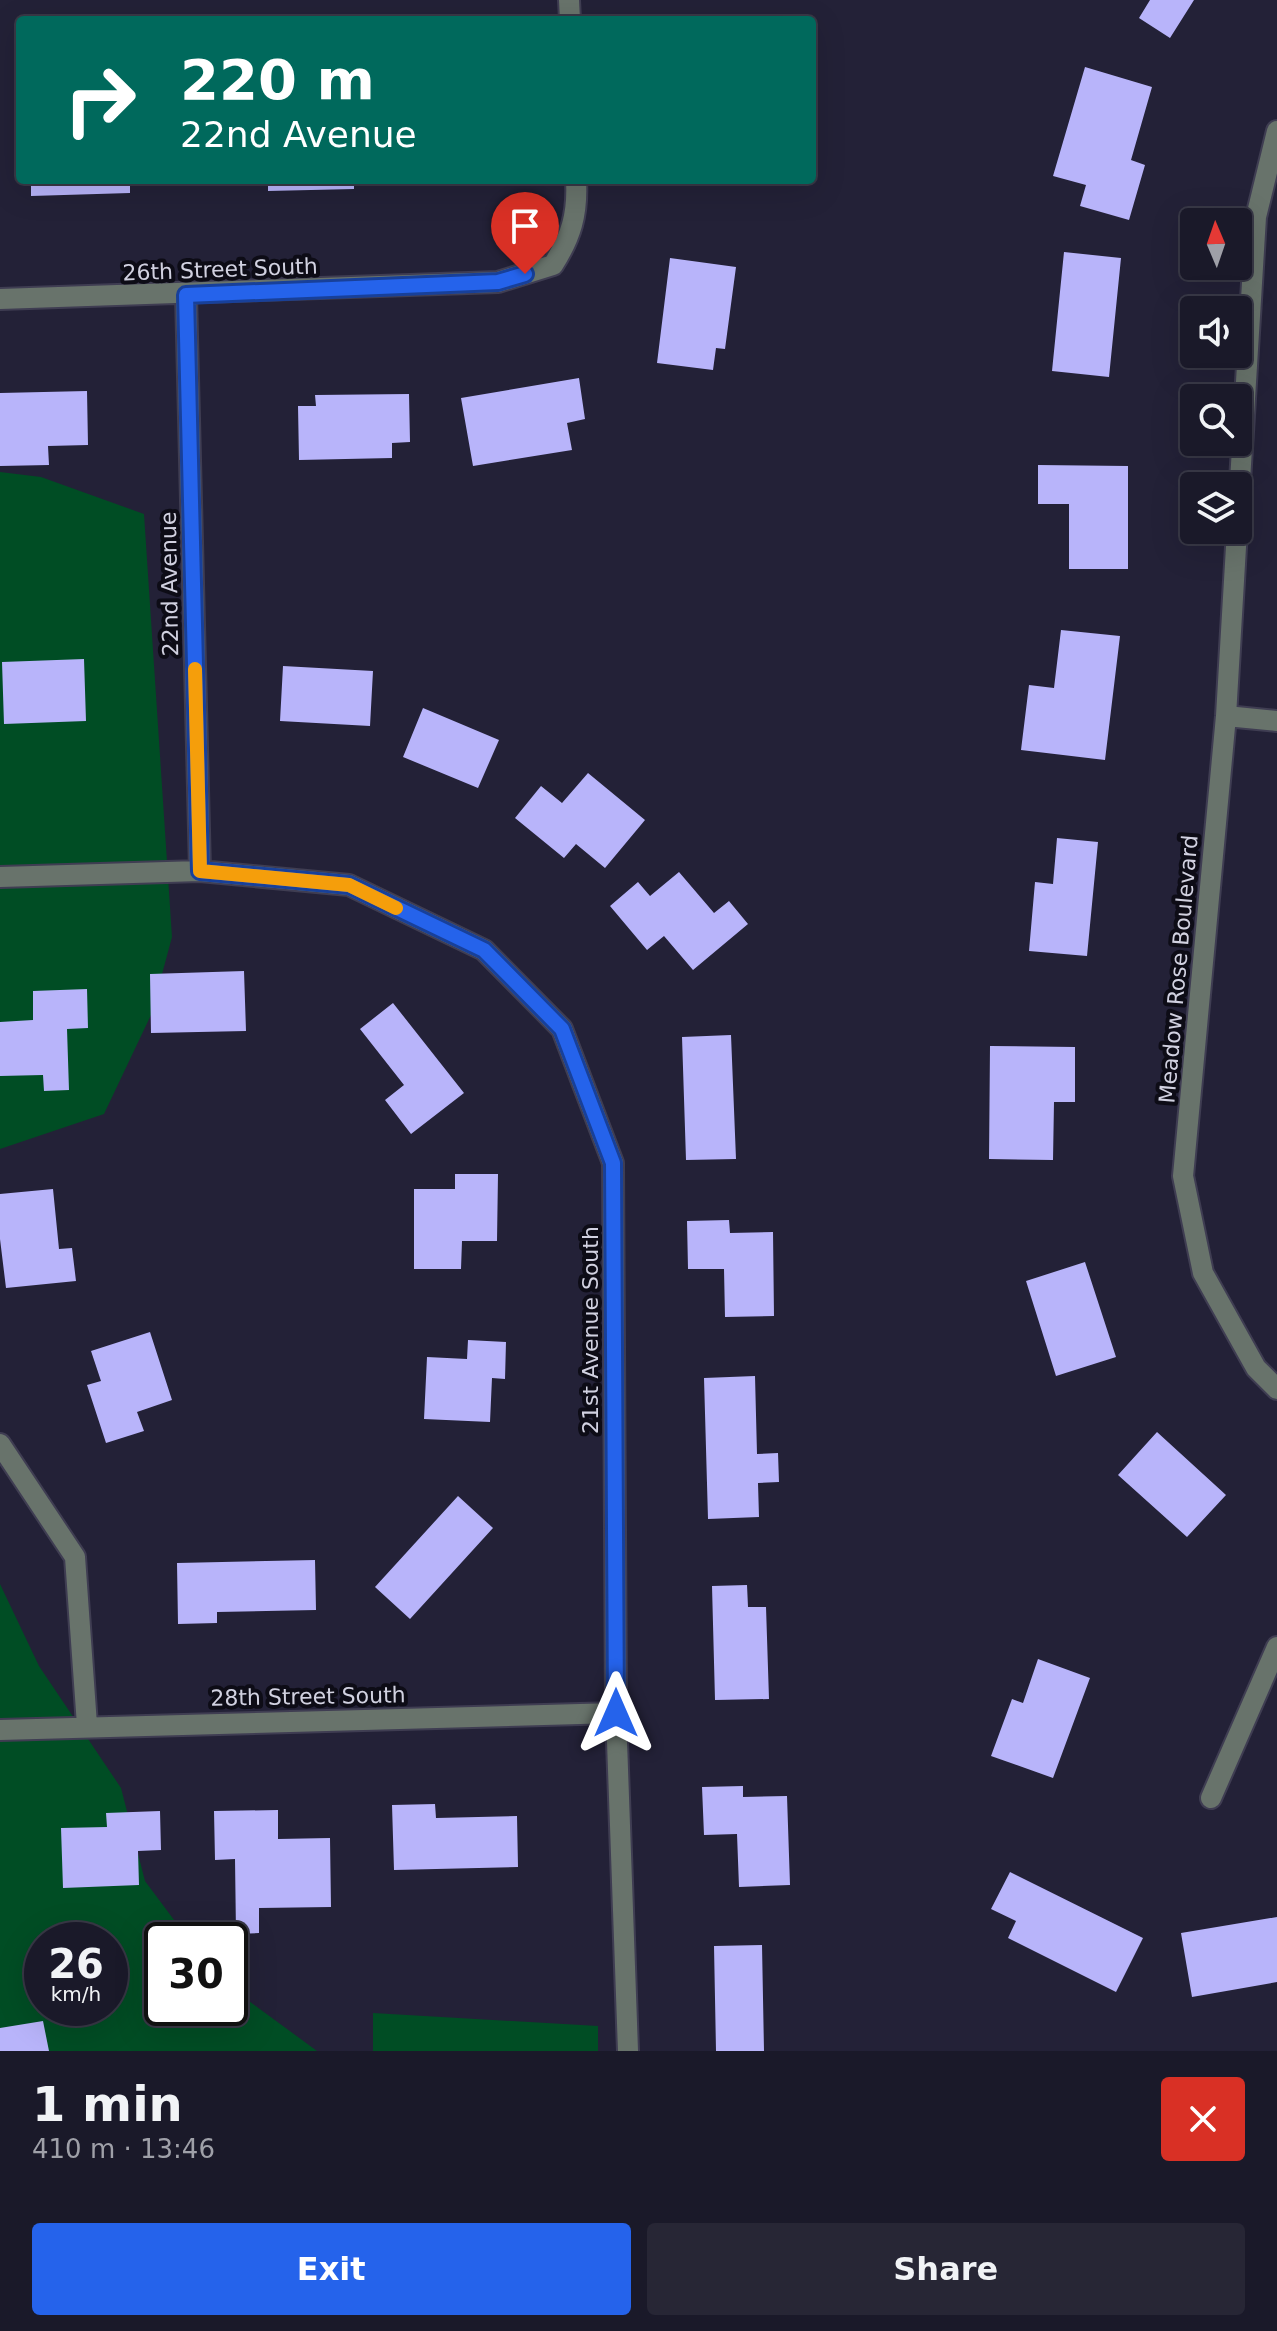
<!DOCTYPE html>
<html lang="en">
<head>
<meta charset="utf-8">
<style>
  :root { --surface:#1a1929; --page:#272635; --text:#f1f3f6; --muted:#9fa0a8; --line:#383846; --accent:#2563eb }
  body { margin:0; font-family:"DejaVu Sans",sans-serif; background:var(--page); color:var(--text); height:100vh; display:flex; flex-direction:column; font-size:30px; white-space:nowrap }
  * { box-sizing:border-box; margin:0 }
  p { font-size:26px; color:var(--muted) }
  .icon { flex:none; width:44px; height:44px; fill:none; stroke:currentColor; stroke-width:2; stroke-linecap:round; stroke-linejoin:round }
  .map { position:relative; height:2051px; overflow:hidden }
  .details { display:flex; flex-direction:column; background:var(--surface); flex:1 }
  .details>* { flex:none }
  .guide { position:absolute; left:16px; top:16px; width:800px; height:168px; border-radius:8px; box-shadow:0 8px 32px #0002,0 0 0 2px var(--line); background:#00695c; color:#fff; overflow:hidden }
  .needle { width:52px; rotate:358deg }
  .buttons { position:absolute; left:1180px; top:208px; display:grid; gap:16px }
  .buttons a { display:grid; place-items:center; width:72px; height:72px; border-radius:8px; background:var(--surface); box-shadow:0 8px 32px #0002,0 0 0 2px var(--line); font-size:40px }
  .speed { position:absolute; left:24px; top:1922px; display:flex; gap:16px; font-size:40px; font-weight:700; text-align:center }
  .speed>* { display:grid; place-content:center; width:104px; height:104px; border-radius:50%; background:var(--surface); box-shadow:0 8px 32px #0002,0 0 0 2px var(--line); line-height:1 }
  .speed small { font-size:20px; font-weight:400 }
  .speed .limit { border:4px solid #111; border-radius:12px; background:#fff; color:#111 }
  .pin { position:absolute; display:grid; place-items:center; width:68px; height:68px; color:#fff; margin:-82px -34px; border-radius:50% 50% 50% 0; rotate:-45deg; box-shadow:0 0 8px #0007 }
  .pin .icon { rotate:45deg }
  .me { position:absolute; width:88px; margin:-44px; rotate:0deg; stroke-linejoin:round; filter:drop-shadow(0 0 6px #0008) }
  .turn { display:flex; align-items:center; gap:28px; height:168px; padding:0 32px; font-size:36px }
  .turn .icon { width:104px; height:104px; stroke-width:2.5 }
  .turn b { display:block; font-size:56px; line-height:68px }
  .round { display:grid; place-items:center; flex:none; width:84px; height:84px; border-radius:8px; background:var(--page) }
  .head { display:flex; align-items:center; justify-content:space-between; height:136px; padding:0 32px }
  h1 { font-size:48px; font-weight:700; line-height:60px }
  .cta { display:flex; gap:16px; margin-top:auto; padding:16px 32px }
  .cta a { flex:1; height:92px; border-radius:8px; background:var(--accent); color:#fff; font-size:32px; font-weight:700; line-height:92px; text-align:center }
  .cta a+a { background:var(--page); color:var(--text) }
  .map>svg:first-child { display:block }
</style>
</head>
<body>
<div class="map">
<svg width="1277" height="2051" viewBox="0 0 1277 2051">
  <rect width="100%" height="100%" fill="#232137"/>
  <path fill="#004d24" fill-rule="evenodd" d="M0,472L41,477L144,514L172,937L151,1015L104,1114L0,1149Z
    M0,1584L39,1666L121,1788L145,1881L189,1940H162V2008H230V1987L317,2051H0ZM42,1940H110V2008H42Z
    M373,2013L598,2026V2051H373Z"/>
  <path fill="#b8b4fa" d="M1150,0H1194L1170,38L1139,18Z
    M1085,67L1152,87L1131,160L1145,165L1129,220L1080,206L1086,185L1053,176Z
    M31,180H130V193L31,196Z
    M268,180H354V189L268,191Z
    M1064,252L1121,258L1109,377L1052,371Z
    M670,258L736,267L725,349L716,348L713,370L657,363Z
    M579,378L585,419L567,423L572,450L473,466L461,398Z
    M87,391L88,445L48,446L49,465L0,466V393Z
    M409,394L410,442L392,443V458L299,460L298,406H316L315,395Z
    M1038,465L1128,466V569H1069V504H1038Z
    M1061,630L1120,636L1105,760L1021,750L1029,685L1054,688Z
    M84,659L86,721L4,724L2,662Z
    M283,666L373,671L370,726L280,721Z
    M423,708L499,740L478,788L403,757Z
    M588,773L645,820L605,868L576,844L564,858L515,818L541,786L562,803Z
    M1057,838L1098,842L1087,956L1029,951L1035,882L1053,884Z
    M679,872L714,913L729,901L748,924L693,970L664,936L647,950L610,906L638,882L650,896Z
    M244,971L246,1031L151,1033L150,974Z
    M87,989L88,1028L67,1029L69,1090L44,1091L43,1075L0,1076V1022L33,1020V991Z
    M393,1003L464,1093L411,1134L385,1100L404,1085L360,1029Z
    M731,1035L736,1159L686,1160L682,1037Z
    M990,1046L1075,1047V1102H1054L1053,1160L989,1159Z
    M455,1174H498L497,1241H462L461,1269H414V1189H455Z
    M53,1189L59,1249L72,1248L76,1281L6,1288L0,1239V1194Z
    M729,1220L730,1233L773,1232L774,1316L725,1317L724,1269H688L687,1221Z
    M1085,1262L1116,1357L1056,1376L1026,1281Z
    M150,1332L172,1400L137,1412L144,1431L106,1443L87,1385L101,1381L91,1351Z
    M468,1340L506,1342L505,1379L492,1378L490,1422L424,1419L427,1357L467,1359Z
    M755,1376L757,1454L778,1453L779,1482L758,1483L759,1517L708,1519L704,1378Z
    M1157,1432L1226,1495L1187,1537L1118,1475Z
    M458,1496L493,1528L410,1619L375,1587Z
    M315,1560L316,1610L217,1612V1623L178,1624L177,1563Z
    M747,1585L748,1607H766L769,1699L715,1700L712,1586Z
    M1038,1659L1090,1678L1053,1778L991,1756L1012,1699L1023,1703Z
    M743,1786V1797L787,1796L790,1885L739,1887L737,1834L704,1835L702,1787Z
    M435,1804L436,1818L517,1816L518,1867L394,1870L392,1805Z
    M278,1810V1839L330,1838L331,1907L259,1908V1933L236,1934L235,1859L215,1860L214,1811Z
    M160,1811L161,1850L138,1851L139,1885L63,1888L61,1828L107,1827L106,1813Z
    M1010,1872L1143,1938L1116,1992L1008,1938L1016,1921L991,1909Z
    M1277,1917V1982L1192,1997L1181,1933Z
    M762,1945L764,2051H716L714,1946Z
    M43,2021L49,2051H0V2028Z"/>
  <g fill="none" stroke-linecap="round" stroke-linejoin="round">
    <g stroke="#3f3d52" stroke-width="24">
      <path id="minor" d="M569,0L570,20
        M186,295L200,871
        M0,299L498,282L553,265C571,237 578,214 576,180
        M1238,514L1256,217L1277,131
        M1237,530L1226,716L1183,1176L1203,1273L1256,1368L1277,1389
        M1226,716L1277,721
        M0,877L200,871L349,885L484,950L562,1029L613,1163L616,1713L628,2051
        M0,1444L75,1557L87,1725
        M0,1730L616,1713
        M1211,1798L1277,1647"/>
    </g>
    <use href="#minor" stroke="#68736b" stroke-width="20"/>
  </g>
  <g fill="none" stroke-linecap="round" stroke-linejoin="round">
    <g stroke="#184099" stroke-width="20">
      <path id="route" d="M525,274L498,282L186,295L200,871L349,885L484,950L562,1029L613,1163L616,1713"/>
    </g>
    <use href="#route" stroke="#2563eb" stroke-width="14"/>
    <path stroke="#f59e0b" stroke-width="14" d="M195,669L200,871L349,885L396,908"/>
  </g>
  <g text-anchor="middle" stroke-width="8" stroke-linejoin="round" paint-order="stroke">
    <g font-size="22" fill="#d1d1e0" stroke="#0d0c16">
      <text transform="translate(220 269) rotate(-2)" y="8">26th Street South</text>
      <text transform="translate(169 584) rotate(-91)" y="8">22nd Avenue</text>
      <text transform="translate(1178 969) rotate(-85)" y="8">Meadow Rose Boulevard</text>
      <text transform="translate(590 1330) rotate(-90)" y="8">21st Avenue South</text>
      <text transform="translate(308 1696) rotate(-1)" y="8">28th Street South</text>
    </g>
  </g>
</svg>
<div class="buttons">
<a><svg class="needle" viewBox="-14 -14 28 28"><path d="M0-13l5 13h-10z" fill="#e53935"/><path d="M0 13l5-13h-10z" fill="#9fa0a8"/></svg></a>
<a><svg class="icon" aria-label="sound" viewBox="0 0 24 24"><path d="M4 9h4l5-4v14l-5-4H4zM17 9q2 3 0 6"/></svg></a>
<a><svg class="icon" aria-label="search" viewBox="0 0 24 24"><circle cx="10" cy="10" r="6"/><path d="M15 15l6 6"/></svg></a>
<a><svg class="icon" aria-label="layers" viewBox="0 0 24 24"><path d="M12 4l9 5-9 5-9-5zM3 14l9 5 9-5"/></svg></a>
</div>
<div class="speed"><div>26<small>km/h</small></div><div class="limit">30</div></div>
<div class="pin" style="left:525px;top:274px;background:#d93025"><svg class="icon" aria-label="arrive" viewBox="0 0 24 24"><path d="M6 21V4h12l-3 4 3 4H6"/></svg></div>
<svg class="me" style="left:616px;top:1713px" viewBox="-20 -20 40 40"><path d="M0-17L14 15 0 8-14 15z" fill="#2563eb" stroke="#fff" stroke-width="4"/></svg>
<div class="guide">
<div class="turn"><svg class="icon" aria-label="right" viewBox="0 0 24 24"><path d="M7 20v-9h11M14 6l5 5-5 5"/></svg><div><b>220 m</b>22nd Avenue</div></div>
</div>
</div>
<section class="details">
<div class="head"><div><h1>1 min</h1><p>410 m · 13:46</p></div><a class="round" style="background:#d93025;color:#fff"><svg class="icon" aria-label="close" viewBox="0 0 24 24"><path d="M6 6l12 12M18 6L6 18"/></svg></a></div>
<div class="cta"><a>Exit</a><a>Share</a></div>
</section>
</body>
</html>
